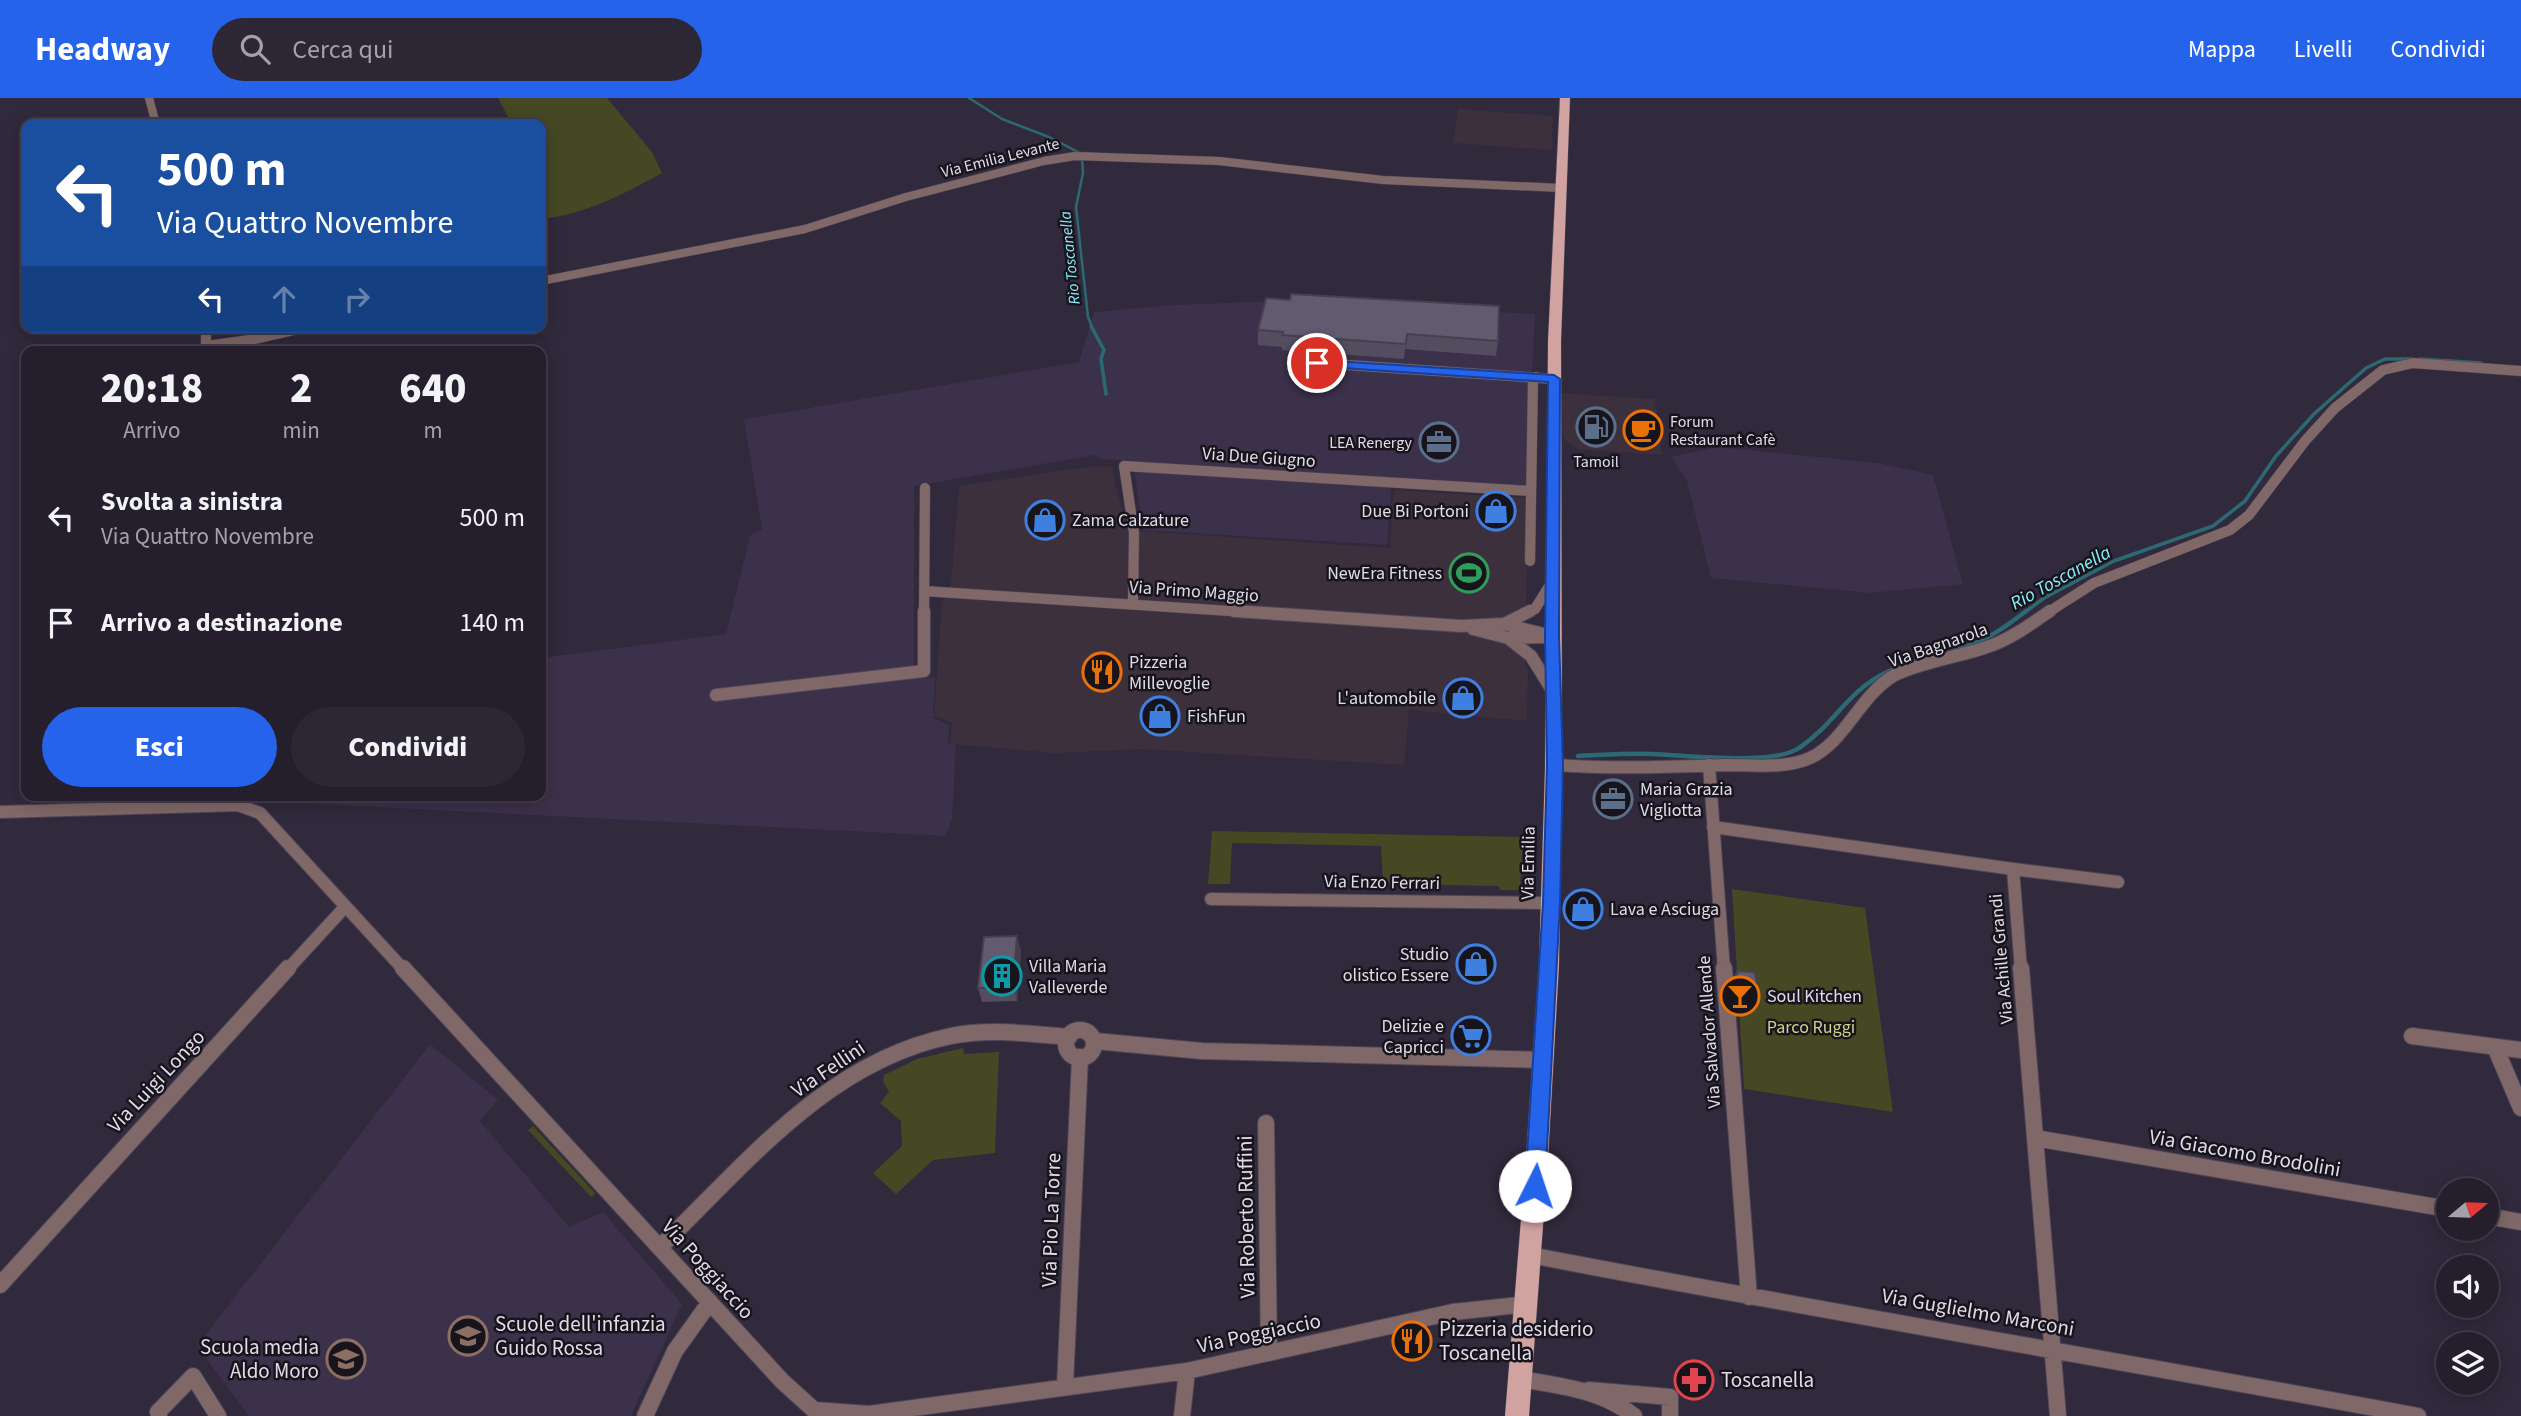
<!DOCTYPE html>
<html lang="it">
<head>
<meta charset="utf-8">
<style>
  :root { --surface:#251f2d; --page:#2d2735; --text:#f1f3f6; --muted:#a3a2aa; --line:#423d49; --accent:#2563eb }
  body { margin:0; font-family:"Source Sans 3",sans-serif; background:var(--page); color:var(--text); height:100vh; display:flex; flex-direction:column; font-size:26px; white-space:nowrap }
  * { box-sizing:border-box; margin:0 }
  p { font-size:23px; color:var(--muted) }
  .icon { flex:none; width:38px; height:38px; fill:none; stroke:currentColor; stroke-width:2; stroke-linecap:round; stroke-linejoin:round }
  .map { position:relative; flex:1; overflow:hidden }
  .drawer { position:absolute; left:21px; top:248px; width:525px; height:455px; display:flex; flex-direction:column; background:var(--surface); border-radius:14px; box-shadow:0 4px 18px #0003,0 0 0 2px var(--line) }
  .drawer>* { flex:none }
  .guide { position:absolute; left:21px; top:21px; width:525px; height:214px; border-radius:14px; box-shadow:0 4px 18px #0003,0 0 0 2px var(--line); background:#1a4fa0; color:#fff; overflow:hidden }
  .needle { width:46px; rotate:71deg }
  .fabs { position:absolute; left:2436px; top:1080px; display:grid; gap:14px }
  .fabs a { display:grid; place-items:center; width:63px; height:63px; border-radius:50%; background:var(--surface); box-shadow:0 4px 18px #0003,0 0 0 2px var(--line); font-size:35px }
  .pin { position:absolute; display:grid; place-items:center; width:60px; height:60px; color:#fff; margin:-30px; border:4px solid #fff; border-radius:50%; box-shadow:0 2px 7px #0007 }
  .me { position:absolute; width:77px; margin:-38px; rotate:4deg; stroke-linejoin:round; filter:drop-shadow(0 0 5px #0008) }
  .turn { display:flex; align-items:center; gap:24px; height:147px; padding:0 21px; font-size:32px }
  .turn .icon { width:91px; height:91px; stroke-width:2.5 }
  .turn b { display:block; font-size:49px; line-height:60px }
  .lanes { display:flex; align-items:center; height:66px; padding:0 21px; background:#0003; justify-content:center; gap:35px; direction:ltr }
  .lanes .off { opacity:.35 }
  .eta { display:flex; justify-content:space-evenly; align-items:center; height:119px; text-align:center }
  .eta b { font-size:42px; font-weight:800; line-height:49px }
  .button { display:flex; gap:14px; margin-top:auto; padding:14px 21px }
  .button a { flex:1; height:80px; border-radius:42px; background:var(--accent); color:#fff; font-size:28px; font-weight:800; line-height:80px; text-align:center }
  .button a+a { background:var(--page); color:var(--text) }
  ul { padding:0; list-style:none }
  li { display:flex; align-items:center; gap:21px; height:105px; padding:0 21px }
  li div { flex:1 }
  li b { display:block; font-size:26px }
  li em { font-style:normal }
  header { display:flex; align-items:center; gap:42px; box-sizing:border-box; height:98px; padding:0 35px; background:var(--accent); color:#fff }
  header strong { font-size:33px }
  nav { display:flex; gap:38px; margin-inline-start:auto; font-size:24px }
  .search { width:490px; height:63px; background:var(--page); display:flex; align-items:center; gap:18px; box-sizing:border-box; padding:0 24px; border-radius:38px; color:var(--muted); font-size:26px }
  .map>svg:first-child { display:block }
</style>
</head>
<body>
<header>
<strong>Headway</strong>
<div class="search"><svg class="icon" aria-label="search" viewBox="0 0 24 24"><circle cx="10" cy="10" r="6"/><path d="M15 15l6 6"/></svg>Cerca qui</div>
<nav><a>Mappa</a><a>Livelli</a><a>Condividi</a></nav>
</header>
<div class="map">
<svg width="2521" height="1318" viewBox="0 0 2521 1318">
  <rect width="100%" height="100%" fill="#31293c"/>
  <path fill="#3d303d" d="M1458,11L1553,18L1552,52L1453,45Z
    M1560,295L1655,301L1662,357L1577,351L1563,340Z
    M1111,368L1127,432L1390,450L1394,392L1528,400L1525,569L1528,570L1527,623L1409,612L1404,667L1141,651L1055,655L950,646L952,624L934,618L942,505L951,485L959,388L1079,370Z"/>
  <path fill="#3b314a" d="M1277,203L1535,216L1527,388L1392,380L1387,447L1143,432L1133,363L1101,361L1095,357L914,388V581L935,579L933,620L949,627L948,645L956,647L952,721L946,738L299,705L302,698H541V560L726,536L750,438L762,431L744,321L1079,264L1094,214L1173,207Z
    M1717,349L1878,365L1933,377L1963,486L1870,495L1711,480L1687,383L1671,359Z
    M430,946L498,1002L480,1023L569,1129L603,1114L682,1206L631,1318H249L197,1248Z"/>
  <path fill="#454823" d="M498,0H607L652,54L662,75C624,96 584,117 541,121V26H512Z
    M1212,733L1523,739L1520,792H1500L1499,788L1383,786L1381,748L1232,745L1230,786H1208Z
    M1732,791L1865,810L1893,1014L1744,991Z
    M963,950L964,956L999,954L995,1055L933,1062L896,1096L873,1075L902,1048L901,1023L880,1005L889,994L883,983L884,977L917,961Z
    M533,1028L595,1095L593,1098L591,1099L528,1032Z"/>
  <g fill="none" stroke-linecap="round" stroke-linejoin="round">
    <path stroke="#2c6a73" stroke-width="2.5" d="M969,0L1002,21L1049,39L1080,55
      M1082,61L1083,75L1076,109L1088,219L1092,229"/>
    <path stroke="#2c6a73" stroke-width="3.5" d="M1091,228L1104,252L1101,261L1106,296
      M2420,261L2481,265
      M2024,515L2044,500L2114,463L2213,428L2245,403L2276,358L2314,316L2366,270L2385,261H2411"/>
    <path stroke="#2c6a73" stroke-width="4.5" d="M1578,658C1603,657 1628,655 1652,656C1685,657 1773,668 1799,650C1834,627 1847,593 1887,574C1913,562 1940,558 1967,548C1989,541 2008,527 2026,513"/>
    <g stroke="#4d4558" stroke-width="9">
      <path id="street-far3" d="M149,0L156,26
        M541,183L805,131L906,99L1044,63L1075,58L1219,63L1383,82L1561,90"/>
    </g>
    <g stroke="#4d4558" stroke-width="11">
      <path id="street-far2" d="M206,229V253
        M207,248L250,242L307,229
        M1307,274L1317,265L1554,281
        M1530,463L1533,280L1536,279
        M924,493L1261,515
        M1133,506L1134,435L1124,368L1531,393
        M924,515L925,390
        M1527,515L1535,511L1553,482
        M2047,515L2094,485L2230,432L2249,417L2305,343L2335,310L2383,272L2413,265L2521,273"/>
    </g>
    <g stroke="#4d4558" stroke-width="14">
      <path id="street-far1" d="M1234,513L1461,528L1503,526L1552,538
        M1504,526L1530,513
        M1473,531L1508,540L1548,539
        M1508,540L1531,558L1552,592
        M716,597L924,573V513
        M1555,667C1612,671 1669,669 1726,667C1751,667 1786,671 1810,660C1844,645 1860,598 1893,578C1916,565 1963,558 1990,548C2012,540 2031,526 2050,513
        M1709,667L1724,872
        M0,714L238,707L260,715L404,872
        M1713,729L2013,771L2021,872
        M2013,771L2118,784
        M1211,801L1551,805
        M287,872L345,809"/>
    </g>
    <g stroke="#4d4558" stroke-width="18">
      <path id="street" d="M403,870L782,1283L814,1312L869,1316L1187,1273L1453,1214L1528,1206
        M1724,870L1749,1199
        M2021,870L2058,1318
        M1066 946a14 14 0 1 1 28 0a14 14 0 1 1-28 0Z
        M2412,938L2521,952
        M1095,943L1202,953L1544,962
        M2495,949L2521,1010
        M1266,1025L1269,1255
        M2035,1040L2448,1111
        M2487,1118L2521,1124
        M661,1148C747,1065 828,963 951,938C990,930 1030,936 1069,939
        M1530,1157C1825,1214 2122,1263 2418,1318
        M0,1187L288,870
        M1521,1281C1560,1288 1602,1292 1634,1318
        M1065,1288L1080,959
        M1589,1292L1670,1299V1318
        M159,1318L158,1314L193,1278L218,1318
        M645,1318L675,1253L710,1204
        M1182,1318L1187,1273"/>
    </g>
    <g stroke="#4d4558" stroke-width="1">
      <path id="primary" d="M1560,0H1570L1561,243L1562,671L1559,866L1548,1060L1529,1318H1505L1526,1060L1539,866L1545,671L1548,243Z"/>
    </g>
    <use href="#street-far3" stroke="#7f6867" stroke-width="8"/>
    <use href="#street-far2" stroke="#7f6867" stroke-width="10"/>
    <use href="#street-far1" stroke="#7f6867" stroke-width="12"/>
    <use href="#street" stroke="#7f6867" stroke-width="16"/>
    <use href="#primary" fill="#d0a2a0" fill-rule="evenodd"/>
  </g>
  <path fill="#544d5f" d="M1266,200L1498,243L1496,258L1405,251L1404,261L1282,252V249L1258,247V232Z
    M1021,852L1017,903L982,904L978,890Z
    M1737,873L1757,886L1754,891L1750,890L1751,902L1749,907L1737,906L1735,877Z"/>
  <path fill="#453f4e" d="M1017,838L1021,852L1017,903L1013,889Z"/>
  <path fill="#625a6f" stroke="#453f4e" stroke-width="2" d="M1291,196L1499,208L1498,243L1407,236L1406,246L1282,237L1283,234L1258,232L1266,200L1290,202Z
    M1017,838L1013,889L978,890L984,839Z
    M1737,873L1755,874L1757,886L1749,885L1751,902L1740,901Z"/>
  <path fill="#2563eb" stroke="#184099" stroke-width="2" d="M1317,262L1554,277L1560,281L1559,538L1563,667L1560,805L1545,1088L1542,1095L1535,1098L1528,1095L1525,1088L1543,805L1547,667L1545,538L1548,284L1313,268V263Z"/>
  <defs>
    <g id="fuel-ring" transform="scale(2.0125)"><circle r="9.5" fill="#17141c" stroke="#5c6f8a" stroke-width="1.5"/><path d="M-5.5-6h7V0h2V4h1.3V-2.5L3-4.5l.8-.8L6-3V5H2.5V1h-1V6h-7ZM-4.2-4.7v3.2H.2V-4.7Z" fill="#5c6f8a"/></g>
    <g id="cafe-ring" transform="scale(2.0125)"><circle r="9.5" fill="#17141c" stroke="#e8710a" stroke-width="1.5"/><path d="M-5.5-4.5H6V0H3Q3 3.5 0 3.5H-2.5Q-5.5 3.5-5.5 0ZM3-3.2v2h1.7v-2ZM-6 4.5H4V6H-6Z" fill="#e8710a"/></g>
    <g id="office-ring" transform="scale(2.0125)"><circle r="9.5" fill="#17141c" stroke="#5c6f8a" stroke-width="1.5"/><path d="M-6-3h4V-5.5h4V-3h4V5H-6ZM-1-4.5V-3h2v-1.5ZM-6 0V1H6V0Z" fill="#5c6f8a"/></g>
    <g id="shop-ring" transform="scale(2.0125)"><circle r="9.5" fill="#17141c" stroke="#3f7fe0" stroke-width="1.5"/><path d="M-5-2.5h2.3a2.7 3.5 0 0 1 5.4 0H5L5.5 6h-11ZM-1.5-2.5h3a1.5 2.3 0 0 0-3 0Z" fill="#3f7fe0"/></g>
    <g id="stadium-ring" transform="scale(2.0125)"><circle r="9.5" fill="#17141c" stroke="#2e9e5b" stroke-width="1.5"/><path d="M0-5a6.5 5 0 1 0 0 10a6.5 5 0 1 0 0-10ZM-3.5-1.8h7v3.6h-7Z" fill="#2e9e5b"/></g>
    <g id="restaurant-ring" transform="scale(2.0125)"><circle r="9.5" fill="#17141c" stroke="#e8710a" stroke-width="1.5"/><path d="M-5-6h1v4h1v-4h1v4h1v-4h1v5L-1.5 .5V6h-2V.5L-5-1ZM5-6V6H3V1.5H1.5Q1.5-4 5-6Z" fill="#e8710a"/></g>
    <g id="building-ring" transform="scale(2.0125)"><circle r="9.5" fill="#17141c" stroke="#0f9aa8" stroke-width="1.5"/><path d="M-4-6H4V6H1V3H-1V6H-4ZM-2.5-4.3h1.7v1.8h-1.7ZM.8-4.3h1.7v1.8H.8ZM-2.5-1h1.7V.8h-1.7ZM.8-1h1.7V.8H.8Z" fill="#0f9aa8"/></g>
    <g id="bar-ring" transform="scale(2.0125)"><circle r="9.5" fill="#17141c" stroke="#e8710a" stroke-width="1.5"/><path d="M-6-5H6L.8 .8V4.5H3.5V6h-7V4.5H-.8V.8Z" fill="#e8710a"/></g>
    <g id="supermarket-ring" transform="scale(2.0125)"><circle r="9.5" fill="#17141c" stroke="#3f7fe0" stroke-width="1.5"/><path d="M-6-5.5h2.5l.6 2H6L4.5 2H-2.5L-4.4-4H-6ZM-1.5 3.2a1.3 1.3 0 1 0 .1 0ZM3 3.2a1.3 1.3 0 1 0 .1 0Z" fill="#3f7fe0"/></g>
    <g id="school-ring" transform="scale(2.0125)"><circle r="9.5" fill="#17141c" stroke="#8d6e63" stroke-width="1.5"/><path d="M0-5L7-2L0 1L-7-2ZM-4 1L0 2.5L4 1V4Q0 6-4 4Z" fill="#8d6e63"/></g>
    <g id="pharmacy-ring" transform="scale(2.0125)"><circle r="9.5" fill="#17141c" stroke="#e0444e" stroke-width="1.5"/><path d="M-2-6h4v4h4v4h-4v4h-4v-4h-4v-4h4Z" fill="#e0444e"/></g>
  </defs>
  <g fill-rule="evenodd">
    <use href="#fuel-ring" x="1596" y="329"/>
    <use href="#cafe-ring" x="1643" y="332"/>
    <use href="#office-ring" x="1439" y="344"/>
    <use href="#shop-ring" x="1496" y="413"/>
    <use href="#shop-ring" x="1045" y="422"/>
    <use href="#stadium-ring" x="1469" y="475"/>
    <use href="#restaurant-ring" x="1102" y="574"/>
    <use href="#shop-ring" x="1463" y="600"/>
    <use href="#shop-ring" x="1160" y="618"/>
    <use href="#office-ring" x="1613" y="701"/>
    <use href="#shop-ring" x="1583" y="811"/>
    <use href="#shop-ring" x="1476" y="866"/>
    <use href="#building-ring" x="1002" y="878"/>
    <use href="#bar-ring" x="1740" y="898"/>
    <use href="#supermarket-ring" x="1471" y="938"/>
    <use href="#school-ring" x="468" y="1238"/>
    <use href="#restaurant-ring" x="1412" y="1243"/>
    <use href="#school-ring" x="346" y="1261"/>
    <use href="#pharmacy-ring" x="1694" y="1282"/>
  </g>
  <g text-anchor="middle" stroke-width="5" stroke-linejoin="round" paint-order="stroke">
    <g font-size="16" fill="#e0dbe8" stroke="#17141c">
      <text transform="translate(1000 59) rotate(-14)" y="6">Via Emilia Levante</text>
    </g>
    <g font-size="16" font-style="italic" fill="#8bedfd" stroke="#17141c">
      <text transform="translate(1069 160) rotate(-96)" y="6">Rio Toscanella</text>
    </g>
    <g font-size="16" fill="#e0dbe8" stroke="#17141c" text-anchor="start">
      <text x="1670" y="329">Forum<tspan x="1670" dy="18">Restaurant Cafè</tspan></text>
      <text x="1412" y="350" text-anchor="end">LEA Renergy</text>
      <text x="1596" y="369" text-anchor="middle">Tamoil</text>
    </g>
    <g font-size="18" fill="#e0dbe8" stroke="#17141c">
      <text transform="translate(1259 359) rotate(4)" y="6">Via Due Giugno</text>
      <text transform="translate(1194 493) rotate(4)" y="6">Via Primo Maggio</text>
      <text transform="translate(1938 547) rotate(-19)" y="6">Via Bagnarola</text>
      <text transform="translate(1528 765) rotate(-89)" y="6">Via Emilia</text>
      <text transform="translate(1382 784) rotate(1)" y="6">Via Enzo Ferrari</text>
      <text transform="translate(2001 861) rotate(-95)" y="6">Via Achille Grandi</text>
      <text transform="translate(1709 934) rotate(-94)" y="6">Via Salvador Allende</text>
    </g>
    <g font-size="18" fill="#e0dbe8" stroke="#17141c" text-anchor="start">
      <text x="1469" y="419" text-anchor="end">Due Bi Portoni</text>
      <text x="1072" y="428">Zama Calzature</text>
      <text x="1442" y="481" text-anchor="end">NewEra Fitness</text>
      <text x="1129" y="570">Pizzeria<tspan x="1129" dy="21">Millevoglie</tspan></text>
      <text x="1436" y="606" text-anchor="end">L'automobile</text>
      <text x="1187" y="624">FishFun</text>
      <text x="1640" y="697">Maria Grazia<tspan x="1640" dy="21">Vigliotta</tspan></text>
      <text x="1610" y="817">Lava e Asciuga</text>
      <text x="1449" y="862" text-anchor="end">Studio<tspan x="1449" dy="21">olistico Essere</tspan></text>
      <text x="1029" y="874">Villa Maria<tspan x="1029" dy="21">Valleverde</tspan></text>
      <text x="1767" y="904">Soul Kitchen</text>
      <text x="1444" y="934" text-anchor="end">Delizie e<tspan x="1444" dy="21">Capricci</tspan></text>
    </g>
    <g font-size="18" fill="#ccd48b" stroke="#17141c">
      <text x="1811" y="935">Parco Ruggi</text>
    </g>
    <g font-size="19" font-style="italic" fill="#8bedfd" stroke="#17141c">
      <text transform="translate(2060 479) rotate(-29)" y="7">Rio Toscanella</text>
    </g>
    <g font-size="21" fill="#e0dbe8" stroke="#17141c">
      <text transform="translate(828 971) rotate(-34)" y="7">Via Fellini</text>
      <text transform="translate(156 983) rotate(-47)" y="7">Via Luigi Longo</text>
      <text transform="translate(2245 1055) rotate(10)" y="7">Via Giacomo Brodolini</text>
      <text transform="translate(1246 1119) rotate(-91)" y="7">Via Roberto Ruffini</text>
      <text transform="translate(1051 1122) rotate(-88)" y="7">Via Pio La Torre</text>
      <text transform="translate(708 1171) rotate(48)" y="7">Via Poggiaccio</text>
      <text transform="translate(1978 1214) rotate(10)" y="7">Via Guglielmo Marconi</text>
      <text transform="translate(1259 1235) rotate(-12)" y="7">Via Poggiaccio</text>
    </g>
    <g font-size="21" fill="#e0dbe8" stroke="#17141c" text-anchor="start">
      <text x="495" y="1233">Scuole dell'infanzia<tspan x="495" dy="24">Guido Rossa</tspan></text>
      <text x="1439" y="1238">Pizzeria desiderio<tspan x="1439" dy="24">Toscanella</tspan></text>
      <text x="319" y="1256" text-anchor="end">Scuola media<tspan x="319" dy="24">Aldo Moro</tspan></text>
      <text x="1721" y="1289">Toscanella</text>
    </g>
  </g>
</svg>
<div class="fabs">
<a><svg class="needle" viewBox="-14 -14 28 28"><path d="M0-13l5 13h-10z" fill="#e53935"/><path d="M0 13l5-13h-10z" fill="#a3a2aa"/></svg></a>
<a><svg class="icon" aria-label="sound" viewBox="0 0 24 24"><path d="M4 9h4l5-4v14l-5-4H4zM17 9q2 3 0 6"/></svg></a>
<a><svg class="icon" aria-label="layers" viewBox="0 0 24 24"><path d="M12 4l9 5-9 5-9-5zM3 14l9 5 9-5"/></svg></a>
</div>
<div class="pin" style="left:1317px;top:265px;background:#d93025"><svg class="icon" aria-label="arrive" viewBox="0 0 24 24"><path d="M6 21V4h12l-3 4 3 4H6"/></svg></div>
<svg class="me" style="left:1535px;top:1088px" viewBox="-20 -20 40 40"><circle r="19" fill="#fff"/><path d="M0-13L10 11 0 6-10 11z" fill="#2563eb"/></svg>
<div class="guide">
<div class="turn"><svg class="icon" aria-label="left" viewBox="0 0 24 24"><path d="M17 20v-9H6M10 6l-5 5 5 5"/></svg><div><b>500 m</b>Via Quattro Novembre</div></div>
<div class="lanes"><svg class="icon" aria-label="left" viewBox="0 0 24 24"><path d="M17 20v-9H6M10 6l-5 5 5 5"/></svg><svg class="icon off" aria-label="ahead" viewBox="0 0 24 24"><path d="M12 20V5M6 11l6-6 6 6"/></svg><svg class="icon off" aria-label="right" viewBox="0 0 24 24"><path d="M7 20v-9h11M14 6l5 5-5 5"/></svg></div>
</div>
<section class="drawer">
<div class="eta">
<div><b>20:18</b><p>Arrivo</p></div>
<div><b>2</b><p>min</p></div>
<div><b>640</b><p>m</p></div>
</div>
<ul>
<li><svg class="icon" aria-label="left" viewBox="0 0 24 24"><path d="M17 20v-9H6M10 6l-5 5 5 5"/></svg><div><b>Svolta a sinistra</b><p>Via Quattro Novembre</p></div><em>500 m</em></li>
<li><svg class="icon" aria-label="arrive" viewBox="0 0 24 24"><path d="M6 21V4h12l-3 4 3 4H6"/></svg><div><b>Arrivo a destinazione</b></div><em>140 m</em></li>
</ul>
<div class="button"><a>Esci</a><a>Condividi</a></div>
</section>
</div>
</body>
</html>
